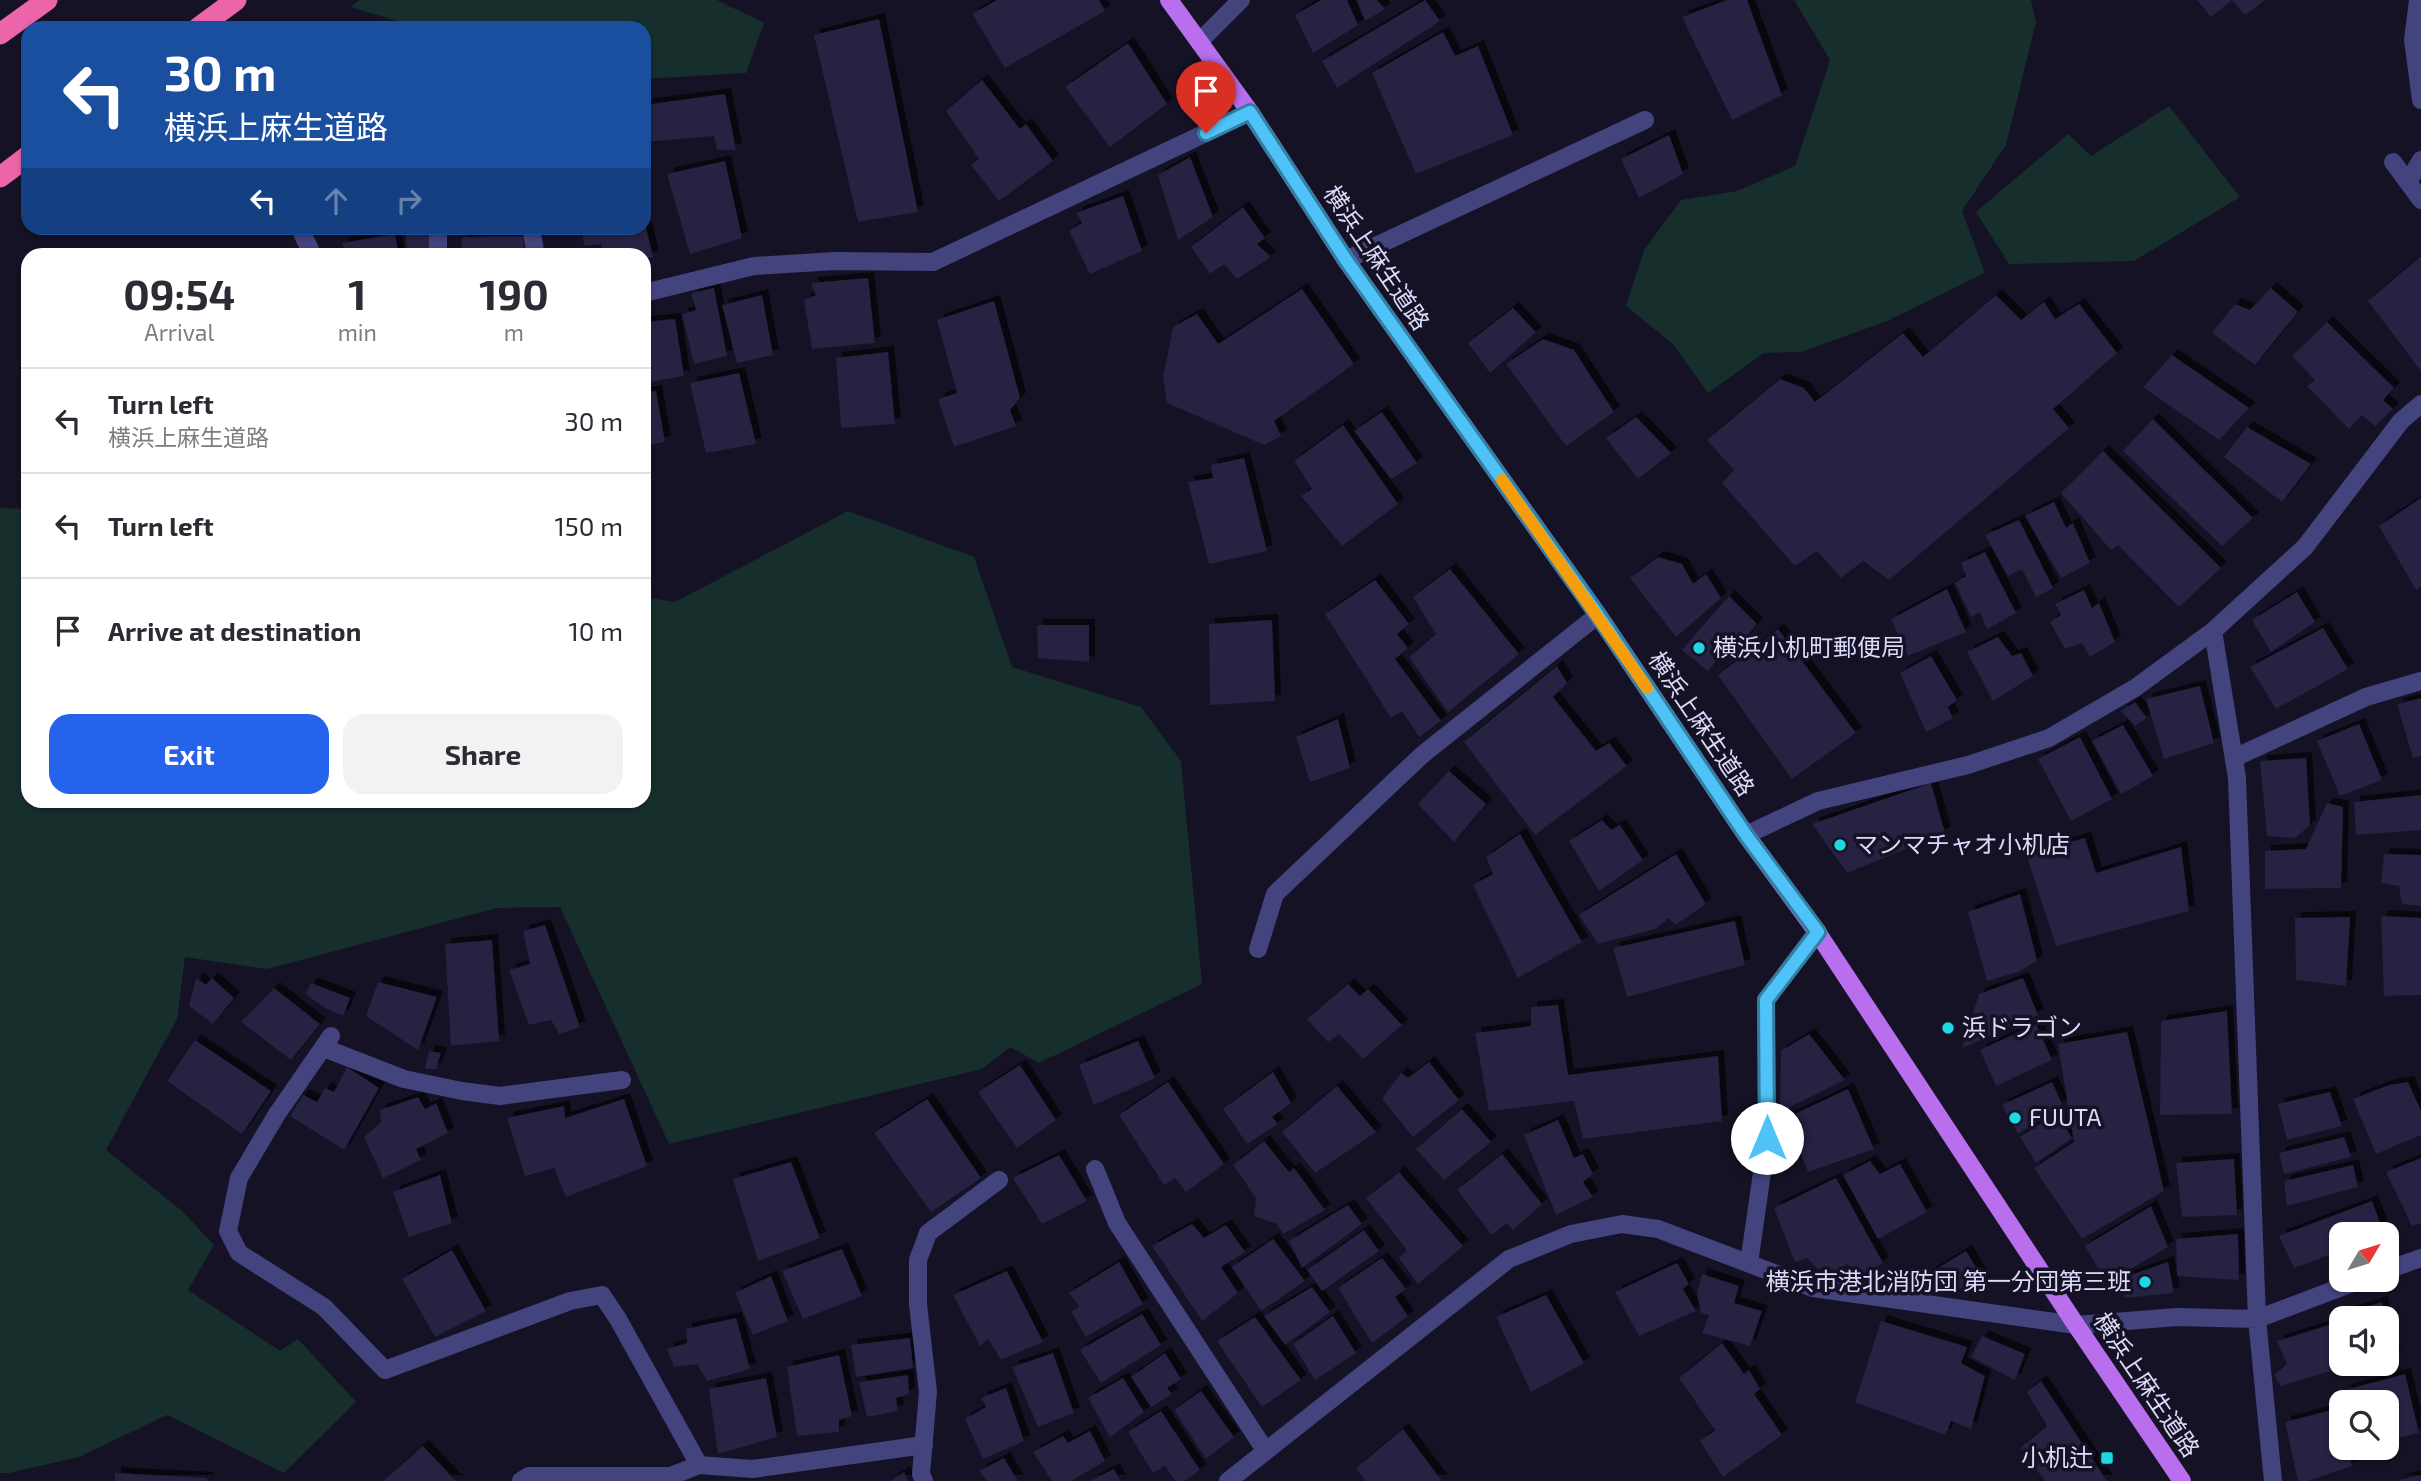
<!DOCTYPE html>
<html lang="en">
<head>
<meta charset="utf-8">
<style>
  :root { --surface:#fff; --page:#f2f2f3; --text:#2b2b33; --muted:#7c7c81; --line:#e1e1e2; --accent:#2563eb }
  body { margin:0; font-family:"Exo 2","Noto Sans JP",sans-serif; background:var(--page); color:var(--text); height:100vh; display:flex; flex-direction:column; font-size:26px; white-space:nowrap }
  * { box-sizing:border-box; margin:0 }
  p { font-size:23px; color:var(--muted) }
  .icon { flex:none; width:38px; height:38px; fill:none; stroke:currentColor; stroke-width:2; stroke-linecap:round; stroke-linejoin:round }
  .map { position:relative; flex:1; overflow:hidden }
  .sheet { position:absolute; left:21px; top:248px; width:630px; height:560px; display:flex; flex-direction:column; background:var(--surface); border-radius:21px; box-shadow:0 2px 5px #0004 }
  .sheet>* { flex:none }
  .hud { position:absolute; left:21px; top:21px; width:630px; height:214px; border-radius:21px; box-shadow:0 2px 5px #0004; background:#1a4fa0; color:#fff; overflow:hidden }
  .needle { width:46px; rotate:52deg }
  .tools { position:absolute; left:2329px; top:1222px; display:grid; gap:14px }
  .tools a { display:grid; place-items:center; width:70px; height:70px; border-radius:14px; background:var(--surface); box-shadow:0 2px 5px #0004; font-size:35px }
  .pin { position:absolute; display:grid; place-items:center; width:60px; height:60px; color:#fff; margin:-72px -30px; border-radius:50% 50% 50% 0; rotate:-45deg; box-shadow:0 0 7px #0007 }
  .pin .icon { rotate:45deg }
  .me { position:absolute; width:77px; margin:-38px; rotate:0deg; stroke-linejoin:round; filter:drop-shadow(0 0 5px #0008) }
  .turn { display:flex; align-items:center; gap:24px; height:147px; padding:0 28px; font-size:32px }
  .turn .icon { width:91px; height:91px; stroke-width:2.5 }
  .turn b { display:block; font-size:49px; line-height:60px }
  .lanes { display:flex; align-items:center; height:66px; padding:0 28px; background:#0003; justify-content:center; gap:35px; direction:ltr }
  .lanes .off { opacity:.35 }
  .eta { display:flex; justify-content:space-evenly; align-items:center; height:119px; text-align:center }
  .eta b { font-size:42px; font-weight:700; line-height:49px }
  .action { display:flex; gap:14px; margin-top:auto; padding:14px 28px }
  .action a { flex:1; height:80px; border-radius:21px; background:var(--accent); color:#fff; font-size:28px; font-weight:700; line-height:80px; text-align:center }
  .action a+a { background:var(--page); color:var(--text) }
  ul { padding:0; list-style:none }
  li { display:flex; align-items:center; gap:21px; height:105px; padding:0 28px; border-top:2px solid var(--line) }
  li div { flex:1 }
  li b { display:block; font-size:26px }
  li em { font-style:normal }
  .map>svg:first-child { display:block }
</style>
</head>
<body>
<div class="map">
<svg width="2421" height="1481" viewBox="0 0 2421 1481">
  <defs>
    <filter id="shadow"><feDropShadow dx="6" dy="-6" stdDeviation="0" flood-color="#0009"/></filter>
  </defs>
  <rect width="100%" height="100%" fill="#141224"/>
  <path fill="#162e2c" d="M359,0H717L764,23L746,73L644,79V28H421L350,7Z
    M1794,0H2031L2036,22L2006,145L1962,211L1985,273L1887,321L1801,352L1764,353L1708,393L1673,344L1626,306L1644,250L1681,200L1737,191L1795,166L1830,60Z
    M2169,106L2240,197L2134,261L2009,264L1976,212L2068,134L2091,156Z
    M0,508L28,509V802H644V597L675,602L848,511L974,557L1012,667L1141,707L1181,761L1202,984L1039,1063L1010,1047L982,1069L669,1144L560,907L497,908L267,969L185,957L177,1019L106,1150L182,1211L214,1245L188,1290L280,1351L298,1339L356,1402L284,1473L167,1415L79,1457L9,1473H0Z"/>
  <path fill="#262043" filter="url(#shadow)" d="M997,0H1099L1105,11L1005,68L972,14Z
    M1321,0H1347L1358,25L1313,53L1295,15Z
    M1357,0H1377L1385,9L1365,21Z
    M1425,0L1440,21L1337,88L1322,61Z
    M1727,0H1747L1782,95L1732,120L1682,17Z
    M2197,0H2265L2245,15L2232,0L2211,17Z
    M879,19L918,212L858,222L814,35Z
    M1443,32L1455,56L1478,46L1513,135L1416,174L1372,73Z
    M1128,43L1167,104L1110,147L1065,87Z
    M982,80L1020,129L1026,124L1053,161L999,201L971,165L979,159L946,111Z
    M725,94L736,150H717L714,136L644,142V105Z
    M1669,135L1683,174L1639,198L1621,159Z
    M1190,157L1213,217L1178,240L1158,175Z
    M725,161L742,238L690,254L667,174Z
    M1123,196L1142,251L1090,274L1069,231L1082,223L1076,213Z
    M1243,207L1265,238L1257,244L1271,257L1237,279L1224,264L1210,274L1191,247Z
    M582,228H646L653,257L644,259V256H604L601,244L584,246Z
    M430,231L429,256H407L406,233Z
    M395,234L399,256H346L342,243Z
    M523,236L525,256H461L462,237Z
    M2421,256V371L2368,301Z
    M868,278L875,343L812,349L804,300L816,295L811,283Z
    M714,288L727,356L694,364L682,314L696,310L691,293Z
    M2271,288L2298,312L2255,365L2212,333L2235,304L2250,310Z
    M1302,289L1354,364L1274,421L1281,436L1264,445L1167,403L1163,377L1173,327L1197,314L1218,344Z
    M762,295L773,355L737,363L722,305Z
    M1996,295L2021,320L2044,302L2055,319L2079,304L2117,353L2053,409L2069,428L1889,580L1863,561L1841,578L1817,551L1795,566L1722,483L1734,470L1707,440L1780,379L1804,388L1815,402L1903,333L1923,357Z
    M994,301L1020,398L1010,410L1016,426L954,447L938,399L957,393L937,320Z
    M1513,308L1536,332L1490,373L1468,343Z
    M675,319L684,376L644,383V322Z
    M2327,322L2394,388L2383,400L2393,409L2375,426L2362,415L2349,429L2307,386L2315,380L2292,356Z
    M1543,339L1574,350L1614,412L1566,446L1506,364Z
    M888,352L895,424L841,428L836,358Z
    M2172,355L2249,408L2219,440L2143,387Z
    M739,373L756,444L706,453L690,383Z
    M656,391L665,442L644,446V393Z
    M1382,412L1417,463L1391,479L1354,431Z
    M1636,417L1671,453L1638,479L1606,438Z
    M2153,419L2253,518L2222,546L2123,451Z
    M1343,425L1398,504L1342,546L1301,496L1312,489L1294,461Z
    M2247,427L2311,464L2282,502L2224,457Z
    M2103,451L2221,568L2179,607L2118,545L2111,550L2061,493Z
    M1244,458L1267,551L1209,564L1188,482L1213,478L1211,465Z
    M2421,498V587L2416,590L2379,526Z
    M2054,502L2066,528L2073,523L2090,563L2061,578L2025,516Z
    M2019,520L2053,588L2036,597L2022,569L2008,576L1985,535Z
    M1985,552L2016,613L1987,629L1980,612L1971,617L1955,583L1966,576L1961,563Z
    M1658,557L1682,564L1693,584L1706,574L1721,598L1676,637L1630,578Z
    M1450,569L1519,654L1448,712L1409,657L1436,634L1413,597Z
    M1375,580L1409,624L1397,634L1408,648L1395,659L1441,721L1419,737L1402,711L1391,718L1325,614Z
    M1947,589L1966,632L1908,656L1891,619Z
    M2084,590L2092,608L2099,603L2115,642L2090,657L2082,643L2065,649L2050,622L2061,615L2055,604Z
    M2297,592L2315,622L2271,652L2252,620Z
    M1729,596L1757,624L1733,653L1726,650L1708,671L1682,650Z
    M1272,620L1275,701L1210,705L1209,624Z
    M1037,625H1089V662L1038,658Z
    M2323,628L2348,669L2276,709L2250,667Z
    M1778,629L1856,733L1792,779L1718,675Z
    M1998,637L2012,656L2021,653L2033,676L1993,701L1967,652Z
    M1931,656L1957,700L1948,707L1953,718L1926,732L1900,673Z
    M1557,666L1567,683L1553,697L1596,751L1609,743L1627,766L1535,835L1464,742Z
    M2200,686L2214,743L2164,759L2146,699Z
    M2421,698V756L2413,758L2397,704Z
    M2135,702L2147,718L2135,726L2121,711Z
    M1338,719L1350,768L1310,782L1296,737Z
    M2359,724L2382,780L2340,796L2317,741Z
    M2123,725L2153,776L2121,794L2092,741Z
    M2080,737L2112,799L2071,821L2038,759Z
    M2306,758L2310,825L2295,838L2267,836L2260,761Z
    M1449,771L1486,804L1454,842L1418,804Z
    M1931,783L1945,833L1847,873L1812,824Z
    M2421,795V830L2356,835L2354,802Z
    M2327,803L2343,807L2341,888L2265,889V851L2306,849Z
    M1602,820L1611,830L1620,825L1643,860L1599,891L1569,841Z
    M1520,834L1582,942L1518,978L1473,885L1493,874L1486,857Z
    M2085,838L2096,873L2181,847L2189,911L2056,946L2026,854Z
    M1676,854L1706,904L1675,925L1669,918L1655,929L1598,944L1579,915Z
    M2384,854L2421,855V906L2402,904L2399,886L2381,883Z
    M2020,894L2037,961L2018,972L1987,981L1968,912Z
    M2381,916L2421,918V995L2384,996Z
    M2350,917L2346,986L2296,980L2295,918Z
    M1735,921L1745,965L1627,997L1613,948Z
    M545,925L580,1027L559,1034L551,1020L529,1025L509,970L530,964L523,931Z
    M492,940L499,1041L451,1046L445,944Z
    M196,978L206,985L212,978L234,998L213,1024L189,1006Z
    M2023,978L2038,1015L1962,1048L1979,994Z
    M378,982L437,997L418,1050L366,1016Z
    M311,983L350,998L343,1016L327,1009L305,994Z
    M1348,984L1360,996L1368,989L1402,1025L1363,1059L1339,1034L1328,1042L1307,1019Z
    M274,988L320,1024L291,1060L241,1022Z
    M1558,1005L1568,1075L1718,1056L1722,1121L1583,1139L1574,1101L1489,1111L1475,1033L1531,1026V1007Z
    M2227,1011L2232,1114L2160,1115L2161,1021Z
    M2036,1024L2052,1060L1996,1086L1980,1050Z
    M2127,1032L2164,1191L2082,1239L2034,1168L2074,1142L2058,1044Z
    M1809,1034L1845,1080L1780,1112L1781,1051Z
    M195,1040L271,1091L242,1134L167,1081Z
    M1138,1041L1155,1078L1094,1105L1079,1065Z
    M429,1051L441,1053L436,1069H425Z
    M1429,1062L1459,1100L1413,1137L1382,1099L1401,1073L1408,1078Z
    M1020,1065L1056,1120L1017,1148L978,1092Z
    M347,1067L379,1088L344,1150L290,1116L303,1095L317,1102L325,1088L334,1092Z
    M1273,1072L1291,1103L1272,1117L1278,1124L1247,1144L1223,1109Z
    M1168,1082L1224,1164L1186,1192L1175,1178L1164,1185L1119,1115Z
    M2052,1082L2062,1104L2018,1134L2002,1105Z
    M2408,1082L2421,1111V1135L2376,1154L2353,1099L2389,1085Z
    M1337,1086L1376,1132L1315,1173L1282,1132Z
    M1848,1089L1874,1149L1808,1172L1786,1118Z
    M2330,1092L2342,1126L2287,1140L2278,1104Z
    M418,1097L425,1109L436,1103L448,1133L416,1149L421,1160L383,1178L364,1137L381,1122L380,1110Z
    M624,1099L647,1166L566,1197L554,1168L525,1176L507,1118L564,1106L565,1118Z
    M927,1099L981,1178L931,1212L874,1133Z
    M1462,1109L1491,1142L1444,1180L1416,1149Z
    M2056,1113L2072,1138L2036,1163L2020,1137Z
    M1558,1120L1574,1158L1583,1154L1593,1174L1583,1182L1593,1197L1556,1215L1524,1135Z
    M2344,1137L2351,1157L2284,1174L2279,1153Z
    M1264,1141L1289,1172L1294,1168L1325,1210L1283,1234L1277,1224L1254,1216L1256,1198L1233,1165Z
    M1502,1154L1542,1204L1513,1230L1507,1223L1492,1235L1457,1190Z
    M1059,1155L1087,1201L1042,1224L1013,1178Z
    M2421,1158V1223L2412,1226L2386,1172Z
    M2234,1159L2237,1215L2182,1217L2176,1163Z
    M1870,1161L1880,1174L1900,1164L1927,1212L1878,1239L1843,1175Z
    M791,1162L820,1238L758,1261L733,1179Z
    M2353,1165L2358,1187L2287,1206L2284,1181Z
    M1399,1172L1463,1246L1418,1284L1399,1258L1407,1250L1366,1198Z
    M440,1175L452,1223L409,1237L393,1192Z
    M1836,1178L1883,1263L1859,1278L1847,1264L1838,1270L1818,1269L1807,1258L1795,1262L1774,1208Z
    M2372,1201L2384,1234H2342V1250L2294,1268L2279,1236Z
    M1348,1205L1362,1224L1302,1268L1289,1241Z
    M2151,1206L2168,1247L2107,1283L2085,1246Z
    M1192,1224L1204,1238L1226,1225L1245,1252L1221,1267L1238,1293L1202,1321L1152,1246Z
    M1364,1230L1379,1251L1322,1291L1307,1270Z
    M2238,1234L2239,1280L2177,1276L2176,1239Z
    M1273,1239L1305,1281L1261,1311L1232,1267Z
    M842,1249L862,1296L803,1319L782,1271Z
    M452,1250L486,1311L435,1337L402,1279Z
    M1966,1251L1990,1290L1932,1287L1926,1275Z
    M1382,1258L1406,1289L1395,1297L1408,1316L1372,1343L1338,1288Z
    M1119,1262L1143,1304L1086,1337L1071,1312L1079,1306L1069,1293Z
    M2168,1262L2174,1293L2125,1298L2119,1279Z
    M1677,1263L1689,1284L1683,1289L1696,1311L1639,1336L1615,1292Z
    M1007,1271L1043,1342L1001,1360L988,1339L980,1346L953,1295Z
    M1702,1274L1739,1286L1734,1303L1762,1311L1750,1346L1702,1333L1709,1315L1701,1313L1697,1293Z
    M771,1276L788,1321L753,1335L735,1293Z
    M1312,1287L1330,1312L1285,1345L1264,1316Z
    M1546,1295L1584,1363L1531,1392L1496,1317Z
    M2382,1302L2385,1318H2350L2349,1312Z
    M1142,1314L1161,1345L1101,1383L1080,1350Z
    M1333,1316L1356,1353L1315,1380L1293,1344Z
    M1255,1317L1301,1380L1262,1407L1217,1341Z
    M736,1318L750,1369L707,1381L697,1364L674,1367L667,1349L687,1343L686,1329Z
    M1881,1321L1967,1347L1961,1363L1985,1376L1971,1429L1951,1421L1945,1435L1855,1402Z
    M2342,1321V1363L2353,1364L2281,1386L2274,1375L2287,1364L2277,1341Z
    M2387,1330L2395,1358L2387,1360Z
    M1982,1336L2025,1354L2015,1380L1971,1357Z
    M910,1338L913,1368L856,1377L851,1345Z
    M1722,1343L1744,1374L1749,1370L1760,1389L1754,1394L1782,1435L1723,1477L1700,1441L1715,1430L1679,1378Z
    M1053,1353L1074,1413L1038,1427L1012,1367Z
    M1165,1353L1181,1379L1167,1388L1172,1394L1151,1407L1131,1377Z
    M839,1355L852,1416L839,1420V1432L797,1436L787,1367Z
    M2405,1374L2419,1433L2387,1441V1402H2347L2345,1390Z
    M908,1375L909,1394L896,1398L898,1411L867,1417L859,1382Z
    M766,1378L777,1437L718,1454L709,1389Z
    M1123,1378L1144,1412L1110,1437L1088,1398Z
    M2041,1381L2107,1481H2045L2020,1448L2047,1426L2027,1392Z
    M1006,1388L1024,1441L983,1459L965,1419L986,1407L981,1398Z
    M1201,1391L1234,1437L1206,1459L1174,1410Z
    M2339,1408L2342,1420V1447H2348L2352,1466L2308,1481H2298L2285,1422Z
    M1161,1411L1200,1470L1185,1481H1175L1165,1466L1153,1473L1128,1432Z
    M1403,1429L1442,1481H1366L1356,1468Z
    M1090,1431L1105,1461L1071,1481H1052L1033,1452L1063,1436L1068,1443Z
    M423,1446L456,1481H383Z
    M1004,1458L1018,1481H987L979,1471Z
    M1114,1469L1120,1481H1090Z
    M904,1472L908,1481H890Z
    M115,1473L207,1478V1481H115Z
    M2421,1475V1481H2399V1480Z"/>
  <g fill="none" stroke-linecap="round" stroke-linejoin="round">
    <path stroke="#43437e" stroke-width="18" d="M2418,0L2413,40L2421,100
      M1199,42L1241,0
      M2393,162L2421,200
      M2408,182L2421,160
      M438,228V256
      M531,228L536,256
      M302,233L313,256
      M1346,260L1645,120
      M2234,758L2366,697L2421,681
      M324,1048L404,1079L462,1091L500,1096L622,1080"/>
    <path stroke="#43437e" stroke-width="18" d="M644,293L754,266L836,261L933,262L1250,112
      M2213,631L2237,778L2257,1319L2273,1481
      M1746,835L1818,801L1968,765L2049,738L2135,688L2213,631L2305,547L2401,421L2421,404
      M1258,949L1275,894L1422,755L1598,615
      M331,1036L277,1114L239,1178L228,1231L239,1253L324,1307L385,1370L570,1301L602,1295L618,1319L699,1465
      M1095,1169L1117,1223L1265,1450
      M1749,1263L1767,1138L1766,1000L1817,932
      M2387,1270L2421,1258
      M521,1481L529,1476H671L699,1465L753,1469L924,1445
      M924,1481L921,1474L928,1392L918,1304V1260L928,1233L999,1180
      M1228,1481L1509,1259L1571,1234L1622,1224L1658,1229L1813,1288L2076,1325L2177,1317L2257,1319L2363,1279"/>
    <path stroke="#b96eed" stroke-width="18" d="M1169,0L1250,112L1346,260L1598,615L1746,835L1817,932L2076,1325L2182,1481"/>
    <path stroke="#ec64aa" stroke-width="21" d="M198,28L236,0
      M0,34L47,0
      M0,177L28,156"/>
  </g>
  <g fill="none" stroke-linecap="round" stroke-linejoin="round">
    <g stroke="#337fa1" stroke-width="18">
      <path id="route" d="M1206,133L1250,112L1346,260L1598,615L1746,835L1818,932L1766,1000L1767,1138"/>
    </g>
    <use href="#route" stroke="#4fc3f7" stroke-width="12"/>
    <path stroke="#f59e0b" stroke-width="12" d="M1502,480L1647,688"/>
  </g>
  <g fill="#1dd7e3" stroke="#141224" stroke-width="2.5">
    <circle cx="1699" cy="648" r="7"/>
    <circle cx="1840" cy="845" r="7"/>
    <circle cx="1948" cy="1028" r="7"/>
    <circle cx="2015" cy="1118" r="7"/>
    <circle cx="2145" cy="1282" r="7"/>
    <rect x="2100" y="1451" width="14" height="14" rx="3.5"/>
  </g>
  <g text-anchor="middle" stroke-width="7" stroke-linejoin="round" paint-order="stroke">
    <g font-size="24" fill="#dcdafa" stroke="#141224">
      <text transform="translate(1376 258) rotate(56)" y="8">横浜上麻生道路</text>
      <text transform="translate(1701 724) rotate(56)" y="8">横浜上麻生道路</text>
      <text transform="translate(2146 1385) rotate(56)" y="8">横浜上麻生道路</text>
    </g>
    <g font-size="24" fill="#dcdafa" stroke="#141224" text-anchor="start">
      <text x="1713" y="656">横浜小机町郵便局</text>
      <text x="1854" y="853">マンマチャオ小机店</text>
      <text x="1962" y="1036">浜ドラゴン</text>
      <text x="2029" y="1126">FUUTA</text>
      <text x="2131" y="1290" text-anchor="end">横浜市港北消防団 第一分団第三班</text>
      <text x="2093" y="1466" text-anchor="end">小机辻</text>
    </g>
  </g>
</svg>
<div class="tools">
<a><svg class="needle" viewBox="-14 -14 28 28"><path d="M0-13l5 13h-10z" fill="#e53935"/><path d="M0 13l5-13h-10z" fill="#7c7c81"/></svg></a>
<a><svg class="icon" aria-label="sound" viewBox="0 0 24 24"><path d="M4 9h4l5-4v14l-5-4H4zM17 9q2 3 0 6"/></svg></a>
<a><svg class="icon" aria-label="search" viewBox="0 0 24 24"><circle cx="10" cy="10" r="6"/><path d="M15 15l6 6"/></svg></a>
</div>
<div class="pin" style="left:1206px;top:133px;background:#d93025"><svg class="icon" aria-label="arrive" viewBox="0 0 24 24"><path d="M6 21V4h12l-3 4 3 4H6"/></svg></div>
<svg class="me" style="left:1767px;top:1138px" viewBox="-20 -20 40 40"><circle r="19" fill="#fff"/><path d="M0-13L10 11 0 6-10 11z" fill="#4fc3f7"/></svg>
<div class="hud">
<div class="turn"><svg class="icon" aria-label="left" viewBox="0 0 24 24"><path d="M17 20v-9H6M10 6l-5 5 5 5"/></svg><div><b>30 m</b>横浜上麻生道路</div></div>
<div class="lanes"><svg class="icon" aria-label="left" viewBox="0 0 24 24"><path d="M17 20v-9H6M10 6l-5 5 5 5"/></svg><svg class="icon off" aria-label="ahead" viewBox="0 0 24 24"><path d="M12 20V5M6 11l6-6 6 6"/></svg><svg class="icon off" aria-label="right" viewBox="0 0 24 24"><path d="M7 20v-9h11M14 6l5 5-5 5"/></svg></div>
</div>
<section class="sheet">
<div class="eta">
<div><b>09:54</b><p>Arrival</p></div>
<div><b>1</b><p>min</p></div>
<div><b>190</b><p>m</p></div>
</div>
<ul>
<li><svg class="icon" aria-label="left" viewBox="0 0 24 24"><path d="M17 20v-9H6M10 6l-5 5 5 5"/></svg><div><b>Turn left</b><p>横浜上麻生道路</p></div><em>30 m</em></li>
<li><svg class="icon" aria-label="left" viewBox="0 0 24 24"><path d="M17 20v-9H6M10 6l-5 5 5 5"/></svg><div><b>Turn left</b></div><em>150 m</em></li>
<li><svg class="icon" aria-label="arrive" viewBox="0 0 24 24"><path d="M6 21V4h12l-3 4 3 4H6"/></svg><div><b>Arrive at destination</b></div><em>10 m</em></li>
</ul>
<div class="action"><a>Exit</a><a>Share</a></div>
</section>
</div>
</body>
</html>
